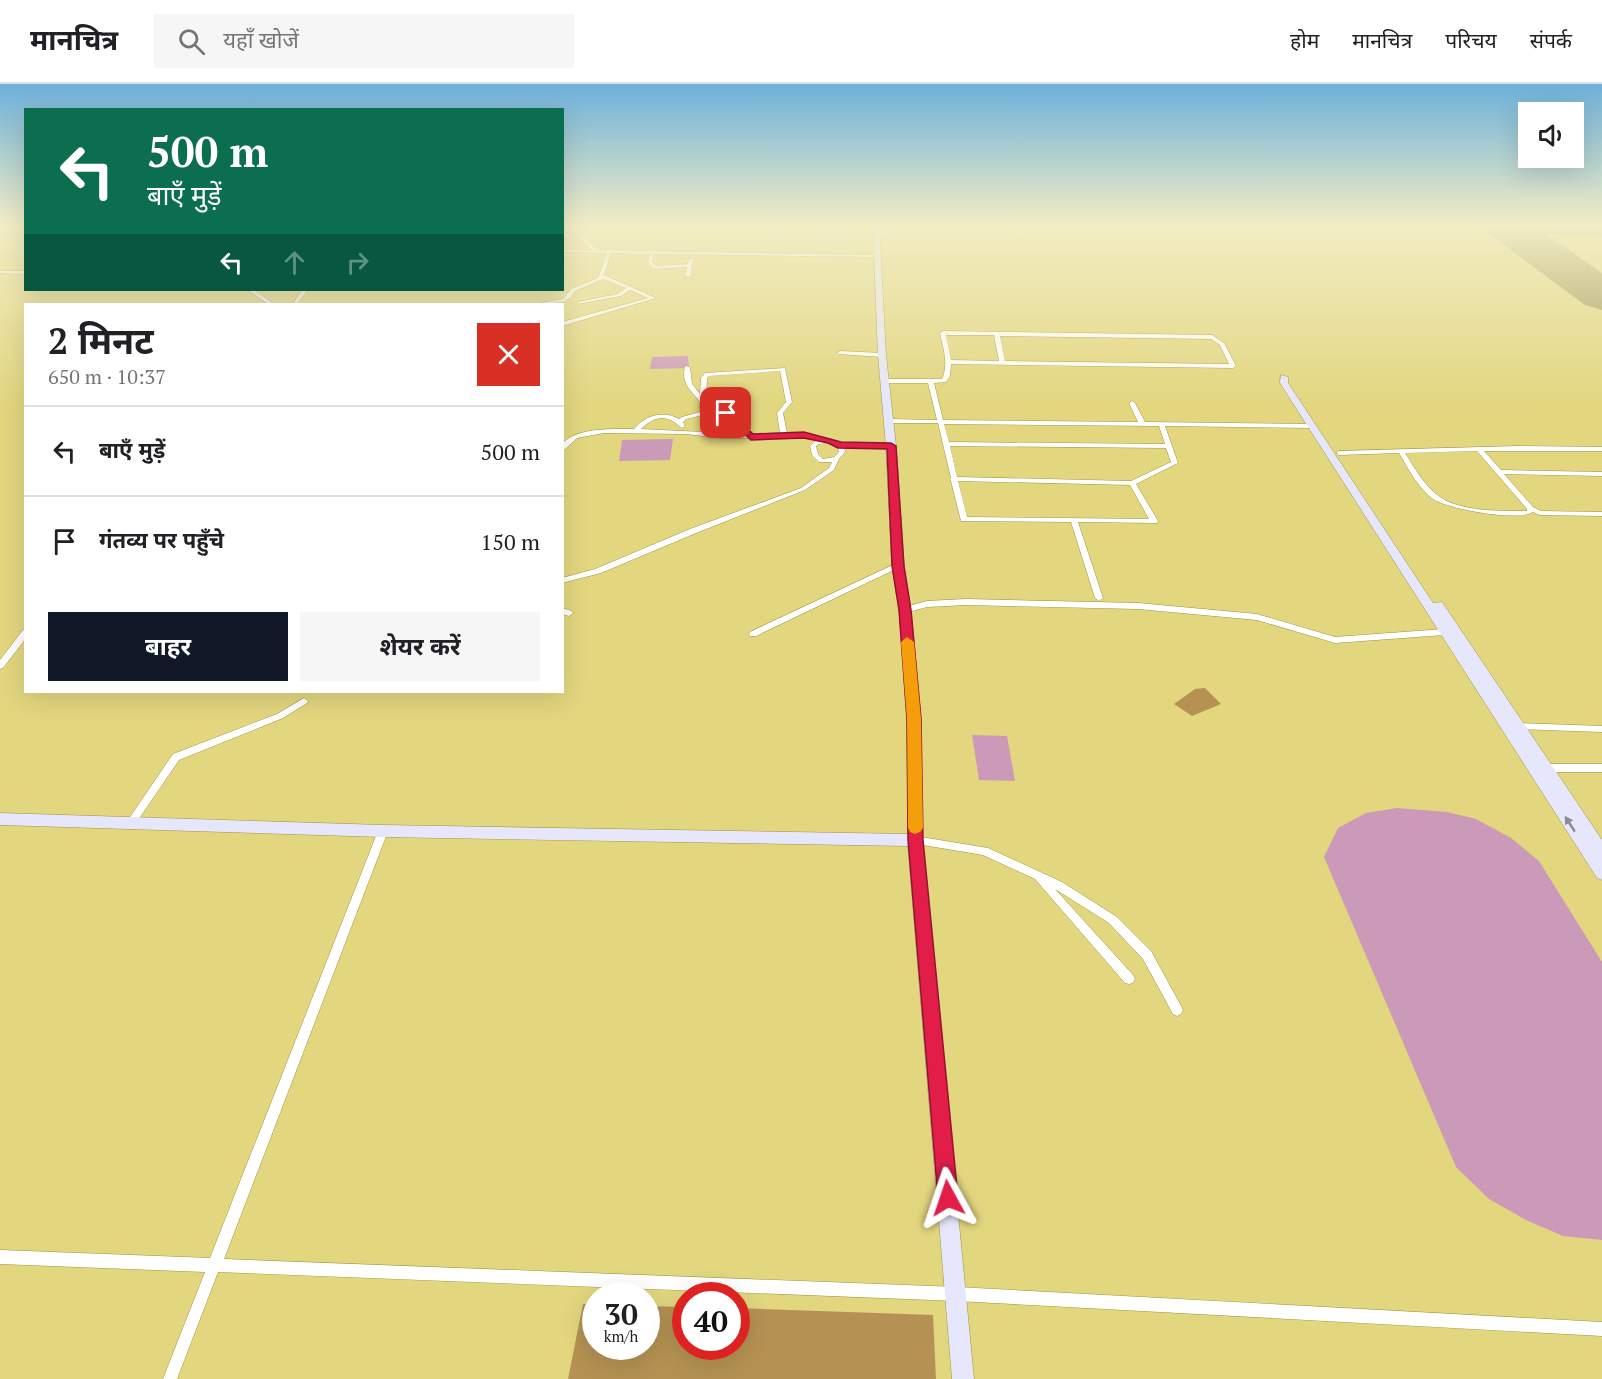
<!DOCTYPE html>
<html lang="hi">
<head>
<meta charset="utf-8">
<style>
  :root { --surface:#fff; --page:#f6f6f6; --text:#202124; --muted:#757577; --line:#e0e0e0; --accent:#111827 }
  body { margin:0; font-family:"PT Serif","Noto Sans Devanagari",serif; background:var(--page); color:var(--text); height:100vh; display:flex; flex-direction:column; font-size:22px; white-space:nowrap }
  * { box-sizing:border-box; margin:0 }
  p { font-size:20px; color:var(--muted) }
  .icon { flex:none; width:33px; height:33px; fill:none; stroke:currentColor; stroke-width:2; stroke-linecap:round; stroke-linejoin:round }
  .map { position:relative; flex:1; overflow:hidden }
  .details { position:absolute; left:24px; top:219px; width:540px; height:390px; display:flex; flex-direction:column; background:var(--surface); border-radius:0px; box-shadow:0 6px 24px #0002 }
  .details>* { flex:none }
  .top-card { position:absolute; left:24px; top:24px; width:540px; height:183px; border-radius:0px; box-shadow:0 6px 24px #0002; background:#0b6e4f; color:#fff; overflow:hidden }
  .controls { position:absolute; left:1518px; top:18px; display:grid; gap:12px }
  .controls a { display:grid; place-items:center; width:66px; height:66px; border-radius:0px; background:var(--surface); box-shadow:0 6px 24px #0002; font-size:30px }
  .speed { position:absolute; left:582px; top:1198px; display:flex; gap:12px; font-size:30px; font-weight:700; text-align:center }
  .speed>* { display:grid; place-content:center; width:78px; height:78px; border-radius:50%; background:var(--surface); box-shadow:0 6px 24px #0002; line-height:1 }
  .speed small { font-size:15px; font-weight:400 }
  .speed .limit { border:9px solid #d22; background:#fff; color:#111 }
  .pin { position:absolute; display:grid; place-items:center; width:51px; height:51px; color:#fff; margin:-26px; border-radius:12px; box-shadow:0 3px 9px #0006 }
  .me { position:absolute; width:66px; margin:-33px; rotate:355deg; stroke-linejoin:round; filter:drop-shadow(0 0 4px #0008) }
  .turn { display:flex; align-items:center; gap:21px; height:126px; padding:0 24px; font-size:27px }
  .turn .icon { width:78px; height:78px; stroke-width:2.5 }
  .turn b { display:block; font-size:42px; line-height:51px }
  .lanes { display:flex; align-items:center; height:57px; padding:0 24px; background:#0003; justify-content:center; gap:30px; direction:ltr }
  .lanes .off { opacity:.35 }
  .round { display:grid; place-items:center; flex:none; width:63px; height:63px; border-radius:0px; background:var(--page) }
  .head { display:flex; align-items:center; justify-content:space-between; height:102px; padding:0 24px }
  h1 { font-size:36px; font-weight:700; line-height:45px }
  .action { display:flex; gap:12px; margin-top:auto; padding:12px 24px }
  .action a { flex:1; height:69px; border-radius:0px; background:var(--accent); color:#fff; font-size:24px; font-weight:700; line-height:69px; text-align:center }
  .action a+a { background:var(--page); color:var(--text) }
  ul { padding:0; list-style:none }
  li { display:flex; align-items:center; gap:18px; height:90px; padding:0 24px; border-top:2px solid var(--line) }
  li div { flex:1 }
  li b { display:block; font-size:22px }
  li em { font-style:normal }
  header { display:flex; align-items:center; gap:36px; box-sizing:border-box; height:84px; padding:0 30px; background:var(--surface); border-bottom:2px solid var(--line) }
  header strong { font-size:28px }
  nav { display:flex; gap:33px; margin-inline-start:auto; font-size:21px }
  .search { width:420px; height:54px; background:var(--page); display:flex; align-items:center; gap:15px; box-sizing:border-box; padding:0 21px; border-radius:0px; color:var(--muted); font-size:22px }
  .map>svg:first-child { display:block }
</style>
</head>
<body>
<header>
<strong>मानचित्र</strong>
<div class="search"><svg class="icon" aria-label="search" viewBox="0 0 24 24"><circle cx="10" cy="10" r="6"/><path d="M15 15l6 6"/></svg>यहाँ खोजें</div>
<nav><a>होम</a><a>मानचित्र</a><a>परिचय</a><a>संपर्क</a></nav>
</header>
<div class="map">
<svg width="1602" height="1295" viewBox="0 0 1602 1295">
  <rect width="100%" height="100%" fill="#e2d67f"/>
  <path fill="#cc9ab9" d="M688,272L689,284L650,285L652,273Z
    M673,355L670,376L619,377L622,356Z
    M972,651L1007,652L1015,697L979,696Z
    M1397,724L1447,728L1476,735L1511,754L1539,777L1602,878V1156L1563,1152L1526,1136L1489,1115L1456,1083L1324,773L1338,744L1366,729Z"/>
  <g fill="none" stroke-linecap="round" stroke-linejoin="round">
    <path fill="#989050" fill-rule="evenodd" d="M1241,140H1259C1255,146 1250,146 1243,145Z
      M1499,140L1602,143V153L1506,147L1500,146L1498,142Z"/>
    <path fill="#989050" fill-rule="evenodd" d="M1482,140H1531L1602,189V226L1585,221L1488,149Z"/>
  </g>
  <path fill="#b59253" d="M1205,604L1221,620L1192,632L1174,620L1195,605Z
    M583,1220H596V1263H646V1222L686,1223V1263H736V1224L933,1231L936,1295H568Z"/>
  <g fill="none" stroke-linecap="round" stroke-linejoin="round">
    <g stroke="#a1943d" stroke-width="1">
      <path id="street" d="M0,140H5L0,143Z
        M567,140H571L598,166L878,171L880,172L878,173L654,170L652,178L656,182L688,180L689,175H693L691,191L688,193L685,191L687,183L653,185L648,178L650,170L611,169L604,191L656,214L562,242V238L648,214L630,206L621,212L578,220V218L617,210L626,204L603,195L575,207L570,214L563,218L542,220V219L563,215L571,205L598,194L607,169L562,168V166H592Z
        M0,187H26V190L0,189Z
        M248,206H254L274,220H268Z
        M302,206H307L297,220H293Z
        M943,247L1212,251L1224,259L1236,282L1233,284L951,280L950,292L946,298L934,299L943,336L1138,338L1129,319L1132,317L1135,319L1145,338L1312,340L1315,342L1312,344L1165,342L1178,379L1136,400L1158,437L1157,439L1078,438L1103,514L1099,517L1095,514L1071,438L961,437L951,397L950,395L951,394L938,339H889L886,337L889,335L937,336L928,299H885L882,297L885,295H942C949,280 943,264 940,249ZM946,251H994L999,277L951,276ZM1000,252L1211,255L1220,261L1229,280L1005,277ZM944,340L1159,342L1165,360L949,358ZM950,362L1166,364L1171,378L1131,397L957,393ZM958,397L1130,401L1149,435L967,433Z
        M840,267L882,269L885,271L882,273L838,270L837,269Z
        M685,282L690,283L692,300L700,310L701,294L705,289L785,284L792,318L783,329L787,349L832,355L839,359L891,360L894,362L891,364L844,363L845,368L839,375L834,386L805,406L696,449L601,489L562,499V494L595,485L690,445L801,404L829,384L832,378H819L812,371L810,362L816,356L793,353H754L751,355L748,354H722L686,350L604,349L577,354L562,368L563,359C578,343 613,345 634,345C646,331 663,326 679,335L682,333L700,328V318C690,305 681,301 685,282ZM780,287L786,318L777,329L780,349L751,350L728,328L706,327L707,294L709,292ZM703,331H724L744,350L641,345C657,330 667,331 682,344L685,342L683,338L686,335ZM830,359L838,365L839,368L834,373L823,375L818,370L816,362L819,360Z
        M1518,362L1602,363V367H1484L1501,386L1602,388V392L1504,390L1533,423L1541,427L1602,428V432L1540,431L1533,428C1520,438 1447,425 1433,415C1418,404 1408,384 1399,369L1339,371L1336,369L1339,367ZM1477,367L1527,425V427C1501,427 1456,428 1436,410C1423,399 1414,383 1405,369Z
        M895,480H898L902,482L756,552H750L749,550L750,548Z
        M966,515L1138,519L1257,530L1335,553L1444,545L1448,548L1444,551L1335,559L1257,536L1138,525L966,521L927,523L905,529L901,526L902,524L927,517Z
        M562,524L572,527L573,529L569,532L562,530Z
        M26,545V554L3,584L0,585V576L23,546Z
        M304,614L308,617L307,619L283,634L179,676L134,742L131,743L128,742L126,739L128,736L173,670L277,630Z
        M1518,639L1602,642V648L1518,645L1514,642Z
        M1546,680H1602V688H1546L1543,687L1541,684L1543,681Z
        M383,743L386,744L388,747L224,1175L957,1203L1602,1238V1252L957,1217L218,1188L177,1295H163L205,1188L0,1180V1166L210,1174L378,747L380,744Z
        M915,752L988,764L1062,798L1117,833L1151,867L1181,922L1183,926L1181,930L1177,932L1173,930L1143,875L1109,839L1055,805L1133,891L1135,895L1133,899L1129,900L1125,899L1035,795L983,771L911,759L910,756L911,753Z"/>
    </g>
    <g stroke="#a1943d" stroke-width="1">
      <path id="secondary" d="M873,140H879L886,271L896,362L904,482L911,526L921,635L922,756L974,1295H952L908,762L383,753L0,741V729L383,741L908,750L907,635L899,526L892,482L886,362L878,271Z
        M1281,291L1288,293V299L1433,519L1442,518L1602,756V796L1597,794L1280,299Z"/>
    </g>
    <use href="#street" fill="#fff" fill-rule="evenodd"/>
    <use href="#secondary" fill="#e6e7fd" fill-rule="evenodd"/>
  </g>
  <defs><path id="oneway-solid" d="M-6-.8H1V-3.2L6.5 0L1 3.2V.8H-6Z" transform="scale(1.5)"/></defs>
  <use fill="#8d8c8c" href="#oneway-solid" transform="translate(1570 740) rotate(-123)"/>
  <linearGradient id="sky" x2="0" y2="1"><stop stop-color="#6db0da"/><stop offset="0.44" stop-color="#f2edc5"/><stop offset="1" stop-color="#f2edc5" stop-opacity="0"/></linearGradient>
  <rect width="1602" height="321" fill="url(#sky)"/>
  <path fill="#e11d48" stroke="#92132f" stroke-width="1.5" d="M723,327H729L753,350L804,348L841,358L891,359L896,362L904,482L911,526L921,635L923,756L958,1114L955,1121L948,1124L941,1121L938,1114L908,756L907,635L899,526L892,482L887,365L838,364L828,359L804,354L751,356L723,331Z"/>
  <path fill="#f59e0b" d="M907,553L914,558L921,635L923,744L920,748L915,750L910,748L908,744L907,635L901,558Z"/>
</svg>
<div class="controls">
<a><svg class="icon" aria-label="sound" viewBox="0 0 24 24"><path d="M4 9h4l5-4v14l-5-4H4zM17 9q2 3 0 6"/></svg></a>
</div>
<div class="speed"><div>30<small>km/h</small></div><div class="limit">40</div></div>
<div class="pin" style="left:726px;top:329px;background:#d93025"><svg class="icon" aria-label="arrive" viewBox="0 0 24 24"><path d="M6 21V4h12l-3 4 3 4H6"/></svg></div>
<svg class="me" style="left:948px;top:1114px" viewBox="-20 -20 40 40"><path d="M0-17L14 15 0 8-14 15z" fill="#e11d48" stroke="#fff" stroke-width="4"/></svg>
<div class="top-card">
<div class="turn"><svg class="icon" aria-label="left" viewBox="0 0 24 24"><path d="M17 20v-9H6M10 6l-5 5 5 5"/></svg><div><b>500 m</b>बाएँ मुड़ें</div></div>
<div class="lanes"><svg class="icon" aria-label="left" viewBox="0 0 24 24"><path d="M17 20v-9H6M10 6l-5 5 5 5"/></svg><svg class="icon off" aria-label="ahead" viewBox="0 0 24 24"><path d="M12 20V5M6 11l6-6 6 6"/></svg><svg class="icon off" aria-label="right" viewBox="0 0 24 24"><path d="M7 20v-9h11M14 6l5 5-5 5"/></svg></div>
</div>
<section class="details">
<div class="head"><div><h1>2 मिनट</h1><p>650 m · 10:37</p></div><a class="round" style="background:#d93025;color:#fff"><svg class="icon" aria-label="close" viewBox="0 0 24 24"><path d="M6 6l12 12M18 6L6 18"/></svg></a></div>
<ul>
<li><svg class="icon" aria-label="left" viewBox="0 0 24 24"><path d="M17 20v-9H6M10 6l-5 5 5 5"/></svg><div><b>बाएँ मुड़ें</b></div><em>500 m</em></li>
<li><svg class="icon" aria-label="arrive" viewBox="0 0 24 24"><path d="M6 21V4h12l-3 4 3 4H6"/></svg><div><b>गंतव्य पर पहुँचे</b></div><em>150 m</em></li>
</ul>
<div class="action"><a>बाहर</a><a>शेयर करें</a></div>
</section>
</div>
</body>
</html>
